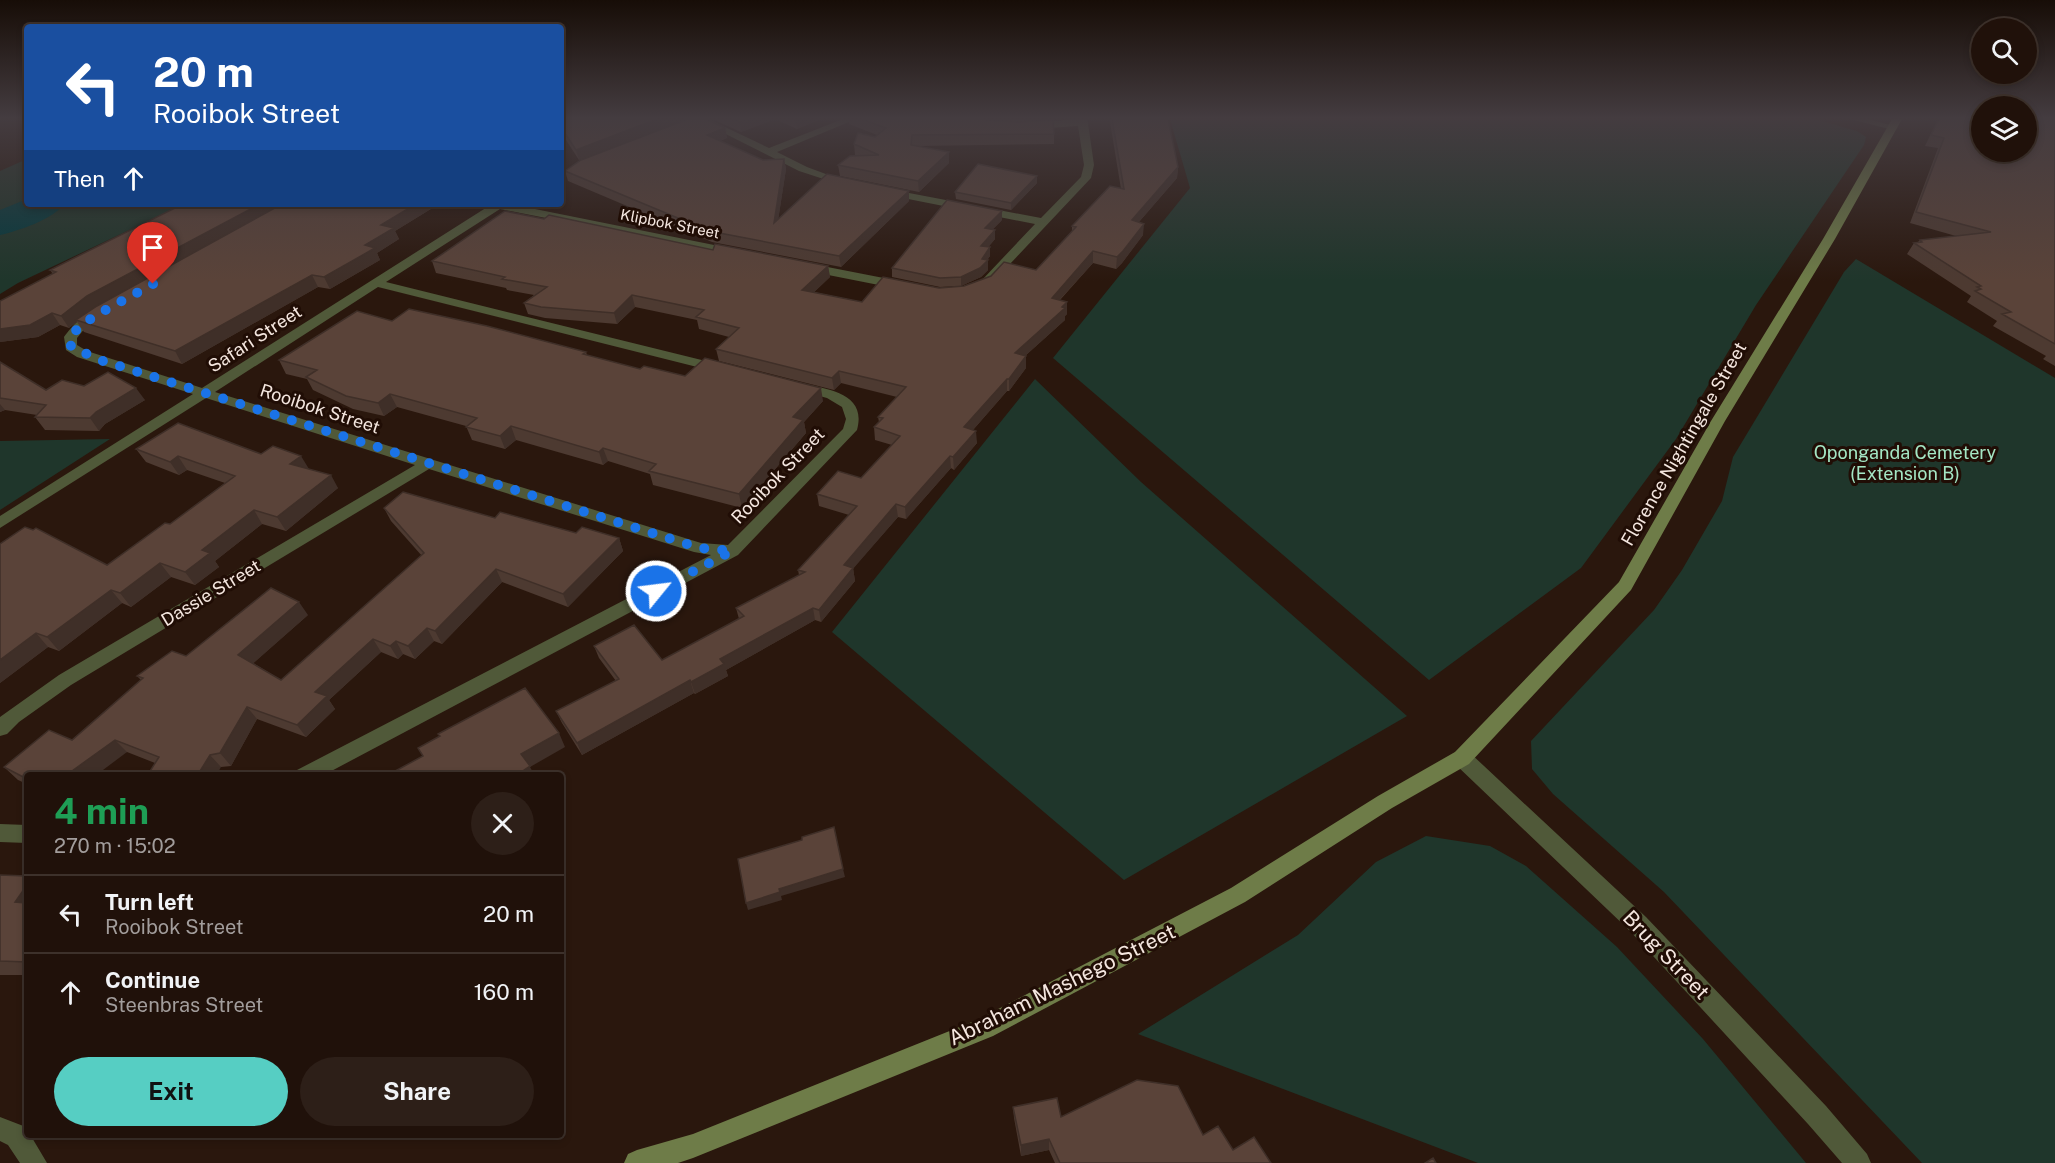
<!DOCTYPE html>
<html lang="en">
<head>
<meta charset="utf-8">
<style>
  :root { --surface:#20110a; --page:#2d1f18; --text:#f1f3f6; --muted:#a29d9c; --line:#3d312b; --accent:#56cec3 }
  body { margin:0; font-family:"Public Sans",sans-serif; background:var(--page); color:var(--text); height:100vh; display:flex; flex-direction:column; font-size:22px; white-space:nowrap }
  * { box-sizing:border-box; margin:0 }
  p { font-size:20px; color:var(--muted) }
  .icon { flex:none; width:33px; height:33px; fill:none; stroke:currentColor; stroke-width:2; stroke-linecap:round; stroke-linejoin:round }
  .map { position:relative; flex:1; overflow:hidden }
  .sheet { position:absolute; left:24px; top:772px; width:540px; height:366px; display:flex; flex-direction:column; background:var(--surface); border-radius:6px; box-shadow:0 3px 9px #0003,0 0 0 2px var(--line) }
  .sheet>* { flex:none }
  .guide { position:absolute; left:24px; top:24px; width:540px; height:183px; border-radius:6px; box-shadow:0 3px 9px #0003,0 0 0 2px var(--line); background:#1a4fa0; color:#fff; overflow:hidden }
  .controls { position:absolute; left:1971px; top:18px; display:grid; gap:12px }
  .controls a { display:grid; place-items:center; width:66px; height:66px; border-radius:50%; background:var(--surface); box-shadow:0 3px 9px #0003,0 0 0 2px var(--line); font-size:30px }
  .pin { position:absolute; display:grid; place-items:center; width:51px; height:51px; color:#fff; margin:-62px -26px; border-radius:50% 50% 50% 0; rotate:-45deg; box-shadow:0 0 6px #0007 }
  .pin .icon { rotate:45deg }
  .me { position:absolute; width:66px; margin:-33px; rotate:61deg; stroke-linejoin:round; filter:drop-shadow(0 0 4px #0008) }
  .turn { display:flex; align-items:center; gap:21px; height:126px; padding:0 30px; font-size:27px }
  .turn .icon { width:78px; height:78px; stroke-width:2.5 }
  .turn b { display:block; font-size:42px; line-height:51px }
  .then { display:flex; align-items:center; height:57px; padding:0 30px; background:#0003; gap:12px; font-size:22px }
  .round { display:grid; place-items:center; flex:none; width:63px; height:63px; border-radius:32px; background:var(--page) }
  .overview { display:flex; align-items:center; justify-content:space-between; height:102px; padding:0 30px }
  h1 { font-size:36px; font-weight:700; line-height:45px; color:#1e9e55 }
  .button { display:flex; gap:12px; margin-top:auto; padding:12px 30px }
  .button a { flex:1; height:69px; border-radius:36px; background:var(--accent); color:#111; font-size:24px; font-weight:700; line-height:69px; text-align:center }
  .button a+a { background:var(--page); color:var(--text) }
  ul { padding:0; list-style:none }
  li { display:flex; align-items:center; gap:18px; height:78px; padding:0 30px; border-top:2px solid var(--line) }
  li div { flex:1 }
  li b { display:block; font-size:22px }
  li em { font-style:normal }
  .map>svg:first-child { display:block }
</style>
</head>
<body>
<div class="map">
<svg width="2055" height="1163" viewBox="0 0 2055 1163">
  <rect width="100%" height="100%" fill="#2a170d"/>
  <path fill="#1f362b" d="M1170,119H1815L1857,131L1866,137L1864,145L1756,305L1676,439L1581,568L1429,680L1053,358L1190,188Z
    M27,159V204H184L18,283L0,294V171Z
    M1856,259L2055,378V1163H1922L1664,892L1553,794L1532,769L1531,741L1654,610L1682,570L1722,501L1733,457L1844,272Z
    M1035,379L1141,482L1407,716L1124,880L832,632Z
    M110,439L0,510V441Z
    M1426,836L1490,846L1526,866L1617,947L1703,1039L1806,1163H1478L1138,1034L1298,935L1376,862Z"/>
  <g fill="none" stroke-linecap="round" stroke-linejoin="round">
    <path fill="#033a3e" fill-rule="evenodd" d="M27,199V204H64C54,219 18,231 0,235V210Z"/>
    <path fill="#505939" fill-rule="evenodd" d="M0,1117L26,1127L27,1136H31L47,1163H20L8,1145L0,1141Z"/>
    <path fill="#505939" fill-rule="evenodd" d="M696,119H708L769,148L843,119H856L777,152L807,167L850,183L845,186L799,171Z
      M1077,119H1087L1088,123L1094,165L1091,178L993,282L989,283L983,279L1035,224L888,195L883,192L888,189L1041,218L1081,177L1084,165L1078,126L1033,129L1028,126L1033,123Z
      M492,204H510L734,249L740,252L734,255L500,209L386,282L726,366L728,369L726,372L721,373L378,287L215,392L701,543L728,545L843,429L846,419L842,407L827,398L797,390L795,387L797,384L802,383C829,390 867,393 857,430L738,555L322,776H295L297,770L711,555L694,552L429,469L71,685L19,722L7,734L0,736V717L59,675L415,465L206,398L0,528V516L193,394L77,357L66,350L64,337C72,326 88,307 103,310L105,313L103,316L85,328L77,338V345L87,351L202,388Z
      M807,263L899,281L905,285L899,289L803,270V264Z
      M0,824L27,825V843L0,842Z"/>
    <path fill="#505939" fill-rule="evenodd" d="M1850,119H1867L1898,127L1893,130Z
      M1462,750L1469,752L1646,917L1826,1106L1867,1154L1871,1163H1842L1808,1124L1630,931L1455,764L1452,758L1455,752Z"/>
    <path fill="#6e7c48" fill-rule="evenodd" d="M1892,119H1902L1835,239L1725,421L1631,590L1469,764L1392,808L1245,902L993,1036L693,1158L678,1163H624L628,1154L637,1150L693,1134L977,1020L1231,888L1378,796L1455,752L1619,582L1711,421L1823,239Z"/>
  </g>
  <path fill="#4d3a31" d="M561,119H687L579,160L566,140L561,143Z
    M712,119H821L797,129L775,119L741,132Z
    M849,119H981L1054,134V144L917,146L949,152V163L919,192L840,176L838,165L857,156L855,155L854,144L875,137L877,135L849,124Z
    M982,119H1052L1011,122Z
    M1110,119H1168L1178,167L1177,178L1139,222L1143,235L1122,263L1116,269L1093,263L1060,300L1067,302V314L1065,316V320L1025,356L1026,368L1009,391H1007L973,430L977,443L954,470L951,468L906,519L898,517L853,568L855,581L821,622L815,620L726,670L728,676L695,694L694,693L582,755L562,723L556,711L616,681L599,658L594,646L662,660L739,619L736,608L799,575L798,570L849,515L819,506L817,494L861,478L892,445L875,440L874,427L879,422L878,417L897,397L841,383L834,390L719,361L716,349L729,337L699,329L697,320L635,307L617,324L545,318L528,314L524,303L534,295L507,290L506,288L436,273L432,261L544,219L713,250L828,266L830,277L814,292L862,302L939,288L964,286L1036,270L1072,232V226L1121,189L1110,122Z
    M1938,119H2055V366L2043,359L2046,356L1993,326L1997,321L1967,302L1971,296L1907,254L1914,243L1918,242L1920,240L1956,236L1910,223L1938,148L1925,146Z
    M725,128L727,138L720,141L763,160L784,159L786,169L778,220L909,201L841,267L712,242L568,181L565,171Z
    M1037,183L1011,210L956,199L955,192Z
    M183,204H439L395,231L399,239L377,253L380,260L330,289L318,287L182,364L84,332L77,322L69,328L60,325L38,337L0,342V301L53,274L50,270Z
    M1002,220L992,230H995V239L988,247L990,256L987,260L988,270L981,277L961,286L940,287L892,277V268Z
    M392,321L586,352L587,355L640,369L685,376L823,401L804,422L806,433L742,508L653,485L650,474L608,461L603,465L516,440L505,449L472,440L466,426L397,407L384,416L353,409L313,390L307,379L286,374L279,360Z
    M0,362L46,390L84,386L145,400L105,424L99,431L45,430L35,417L37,415L5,410L0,412Z
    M136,449L261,454L309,469L338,488L286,531L262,524L215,561L219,567L195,585L171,577L131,607L122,603L59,651L48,647L0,683V544L107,565L170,524L225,483L187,470L179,475L146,462Z
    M384,508L495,518L576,533L619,538L623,551L568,607L502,582L442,644L434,641L415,659L403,654L398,659L381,652L329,700L335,709L306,737L257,719L231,766L221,767L155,763L127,752L27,776V784L18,780L4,767L72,740L141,680L137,676L186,656L308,615L253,663L281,680L422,556L391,521Z
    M0,875L27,876V981L24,979L27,975H0Z
    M1013,1107L1061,1117L1203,1135L1233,1150L1271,1163H1055L1049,1150L1021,1156L1014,1118Z"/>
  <path fill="#3f2f28" d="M657,119H687L579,160L576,150Z
    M748,119H775L741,132L740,122Z
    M795,119H821L797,129Z
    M725,128L727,138L709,145L707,135Z
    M563,130L566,140L561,143V131Z
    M949,152V163L919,192L918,181Z
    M784,159L786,169L776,234L774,223Z
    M1178,167L1177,178L1131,231L1132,220Z
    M1037,176V183L1011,210V203Z
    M909,191V201L841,267L839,256Z
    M260,204H287L76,320L77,322L69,328L61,316L87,296Z
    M416,204H439L395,231L399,239L377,253L380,260L330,289L324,277L381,225Z
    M1002,211V220L985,237V228Z
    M1144,224L1143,235L1122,263L1116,269L1117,257Z
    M995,230V239L982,255L981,246Z
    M990,247V256L986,262L988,260V270L981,277L961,286V277L982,259Z
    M1093,251V263L1051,309L1052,298Z
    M828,266L830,277L804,302L802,290Z
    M312,275L318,287L182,364L175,351Z
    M632,295L635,307L617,324L614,313Z
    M1067,302V314L1065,316V320L1015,365V353Z
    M52,313L60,325L38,337L0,342V329Z
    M1026,356V368L1009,391V379Z
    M839,371L841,383L834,390L832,378Z
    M1007,379V391L965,439L964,427Z
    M136,388L145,400L105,424L99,431L90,418L96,412Z
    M821,388L823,401L804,422L806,433L742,508L739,494L793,417Z
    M390,394L397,407L384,416L378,403Z
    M0,404L5,410L0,412Z
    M511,426L516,440L505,449L500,436Z
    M976,431L977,443L954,470L953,457Z
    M603,448L608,461L603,465L599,452Z
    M178,456L187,470L179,475L170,462Z
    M301,456L309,469L290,464Z
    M950,456L951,468L906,519L905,507Z
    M331,475L338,488L286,531L277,517Z
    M896,504L898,517L846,577L844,565Z
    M254,510L262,524L215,561L219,567L195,585L185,572L202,550Z
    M619,538L623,551L568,607L563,594Z
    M160,563L171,577L131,607L120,593Z
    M853,568L855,581L821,622L819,610Z
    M496,569L502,582L442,644L435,631Z
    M111,590L122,603L59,651L47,637Z
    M299,602L308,615L248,668L238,655Z
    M813,608L815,620L726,670L728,676L695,694L691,682L720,659Z
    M427,628L434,641L415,659L408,646Z
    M36,633L48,647L0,683V660Z
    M373,639L381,652L329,700L335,709L306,737L297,725L315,692Z
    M396,641L403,654L398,659L390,646Z
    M690,680L694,693L582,755L577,743Z
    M247,707L257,719L231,766L220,753Z
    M559,733L565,747L530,767L535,776H515L521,754Z
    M115,740L127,752L95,776H65Z
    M210,755L221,767L216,776H197Z
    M843,869L845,877L781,896L782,900L748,910L746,903L779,889Z
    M27,885V912L15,902Z
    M1049,1139V1150L1021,1156V1145Z"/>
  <path fill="#5a4339" stroke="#3f2f28" stroke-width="1.5" d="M561,119H657L576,150L563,130L561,131Z
    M688,119H706L725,128L707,135L763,160L784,159L774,223L827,174L909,191L839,256L709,231L565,171L581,160Z
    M733,119H748L740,122Z
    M861,119H981L987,120L1019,122L1053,120L1054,134L912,135L911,145L949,152L918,181L838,165L850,156L879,155L854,144L858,133L875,137L886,128Z
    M1112,119H1168L1178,167L1132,220L1144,224L1123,251L1117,257L1093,251L1052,298L1067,302L1062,307L1065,308L1015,353L1026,356L1009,379H1007L964,427L976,431L953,457L950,456L905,507L896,504L844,565L853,568L819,610L813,608L720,659L724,664L691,682L690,680L577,743L556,711L619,679L594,646L634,625L662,660L744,616L736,608L805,572L798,570L857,506L817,494L838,471L861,478L900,436L874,427L883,418L878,417L906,387L839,371L832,378L716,349L739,328L696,317L704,310L632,295L614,313L541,307L524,303L547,287L502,279L505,277L432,261L505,211L544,219L549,215L713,250L715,244L828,266L802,290L862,302L883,277L939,288L964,286L991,276L1004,262L1036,270L1076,227L1072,226L1110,186L1124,189Z
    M1939,119H1982V152H2026V119H2055V344L2002,314L2011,312L1975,291L1981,289L1977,287L1981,286L1914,243L1922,242L1920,240L1991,232L1916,212L1944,138L1931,135Z
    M978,164L1037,176L1011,203L955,192Z
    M947,200L1002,211L985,228L995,230L981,246L990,247L982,259L988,260L980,268L961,277L940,278L892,268Z
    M183,204H260L87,296L61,316L52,313L30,325L0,329V301L56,272L50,270Z
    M282,204H416L381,225L394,228L365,245L375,248L324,277L312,275L175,351L76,320L97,306Z
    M409,309L487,326L586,352L583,354L640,369L644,366L685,376L705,358L821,388L793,417L803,420L739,494L649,471L656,464L603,448L599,452L511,426L500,436L466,427L477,418L390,394L378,403L346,396L306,377L317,370L279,360L357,311L392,321Z
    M0,362L46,390L62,380L84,386L108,372L136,388L96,412L90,418L35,417L46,405L0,398Z
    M178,423L261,454L273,446L301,456L290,464L331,475L277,517L254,510L202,550L210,553L185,572L160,563L120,593L111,590L47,637L36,633L0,660V544L25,527L33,530L36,528L107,565L165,523L170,524L235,476L178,456L170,462L136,449Z
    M403,492L495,518L500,512L576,533L582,527L619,538L563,594L496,569L435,631L427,628L408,646L396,641L390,646L373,639L315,692L327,696L297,725L247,707L220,753L210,755L197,776H147L159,757L115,740L65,776H27V779L4,767L49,730L72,740L143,678L137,676L172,651L186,656L271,588L299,602L238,655L281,680L424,553L384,508Z
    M525,688L559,733L521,754L530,766L515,776H386L423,756L418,748L440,736L438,734Z
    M834,827L843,869L779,889L780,892L746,903L738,859L802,840V837Z
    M0,875L27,876V885L15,902L27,903V962L0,961Z
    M1137,1080L1178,1086L1203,1135L1218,1126L1233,1150L1254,1137L1271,1163H1060L1049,1139L1021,1145L1013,1107L1057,1098L1061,1117Z
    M1433,1158L1436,1163H1425Z"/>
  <linearGradient id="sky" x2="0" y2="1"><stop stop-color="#170d07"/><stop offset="0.42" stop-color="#443c40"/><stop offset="1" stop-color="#443c40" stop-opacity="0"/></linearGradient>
  <rect width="2055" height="281" fill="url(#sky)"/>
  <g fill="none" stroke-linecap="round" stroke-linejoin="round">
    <path stroke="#1a73e8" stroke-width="10" stroke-dasharray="0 18" d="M153,284L100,313L81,325L70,337L71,347L103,361L700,548L732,551L656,591"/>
  </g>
  <g text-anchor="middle" stroke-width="6" stroke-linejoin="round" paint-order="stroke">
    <g font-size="15" fill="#f4e6df" stroke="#200d05">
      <text transform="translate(670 224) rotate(11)" y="5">Klipbok Street</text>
    </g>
    <g font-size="18" fill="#f4e6df" stroke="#200d05">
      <text transform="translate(255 339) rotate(-33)" y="6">Safari Street</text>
      <text transform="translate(320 409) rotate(18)" y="6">Rooibok Street</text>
      <text transform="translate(1684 444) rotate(-60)" y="6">Florence Nightingale Street</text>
      <text transform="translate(778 476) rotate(-46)" y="6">Rooibok Street</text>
      <text transform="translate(211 593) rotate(-31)" y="6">Dassie Street</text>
    </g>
    <g font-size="18" fill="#a4e6c4" stroke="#200d05">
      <text x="1905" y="459">Oponganda Cemetery<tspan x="1905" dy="21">(Extension B)</tspan></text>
    </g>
    <g font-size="21" fill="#f4e6df" stroke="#200d05">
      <text transform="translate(1666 955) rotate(46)" y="7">Brug Street</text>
      <text transform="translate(1062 985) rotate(-26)" y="7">Abraham Mashego Street</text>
    </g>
  </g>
</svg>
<div class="controls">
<a><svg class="icon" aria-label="search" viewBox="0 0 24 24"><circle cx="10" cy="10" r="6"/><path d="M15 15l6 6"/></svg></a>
<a><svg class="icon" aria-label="layers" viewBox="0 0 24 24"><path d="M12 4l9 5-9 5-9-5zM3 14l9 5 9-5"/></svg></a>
</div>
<div class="pin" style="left:153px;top:284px;background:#d93025"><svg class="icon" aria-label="arrive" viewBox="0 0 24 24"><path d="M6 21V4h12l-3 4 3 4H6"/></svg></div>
<svg class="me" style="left:656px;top:591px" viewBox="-20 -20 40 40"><circle r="17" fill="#1a73e8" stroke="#fff" stroke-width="3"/><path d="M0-11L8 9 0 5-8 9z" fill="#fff"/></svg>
<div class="guide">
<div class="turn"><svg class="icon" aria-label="left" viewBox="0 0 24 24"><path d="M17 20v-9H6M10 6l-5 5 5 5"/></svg><div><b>20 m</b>Rooibok Street</div></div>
<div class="then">Then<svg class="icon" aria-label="ahead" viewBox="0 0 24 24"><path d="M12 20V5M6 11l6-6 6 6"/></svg></div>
</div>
<section class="sheet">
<div class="overview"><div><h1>4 min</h1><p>270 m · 15:02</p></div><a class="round"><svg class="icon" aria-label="close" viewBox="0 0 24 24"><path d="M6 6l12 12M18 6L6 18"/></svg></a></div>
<ul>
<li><svg class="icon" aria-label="left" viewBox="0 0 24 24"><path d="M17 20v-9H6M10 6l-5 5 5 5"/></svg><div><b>Turn left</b><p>Rooibok Street</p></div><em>20 m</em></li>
<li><svg class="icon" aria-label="ahead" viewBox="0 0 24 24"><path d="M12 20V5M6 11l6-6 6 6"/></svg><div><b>Continue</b><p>Steenbras Street</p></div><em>160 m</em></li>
</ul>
<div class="button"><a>Exit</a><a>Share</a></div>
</section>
</div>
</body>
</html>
